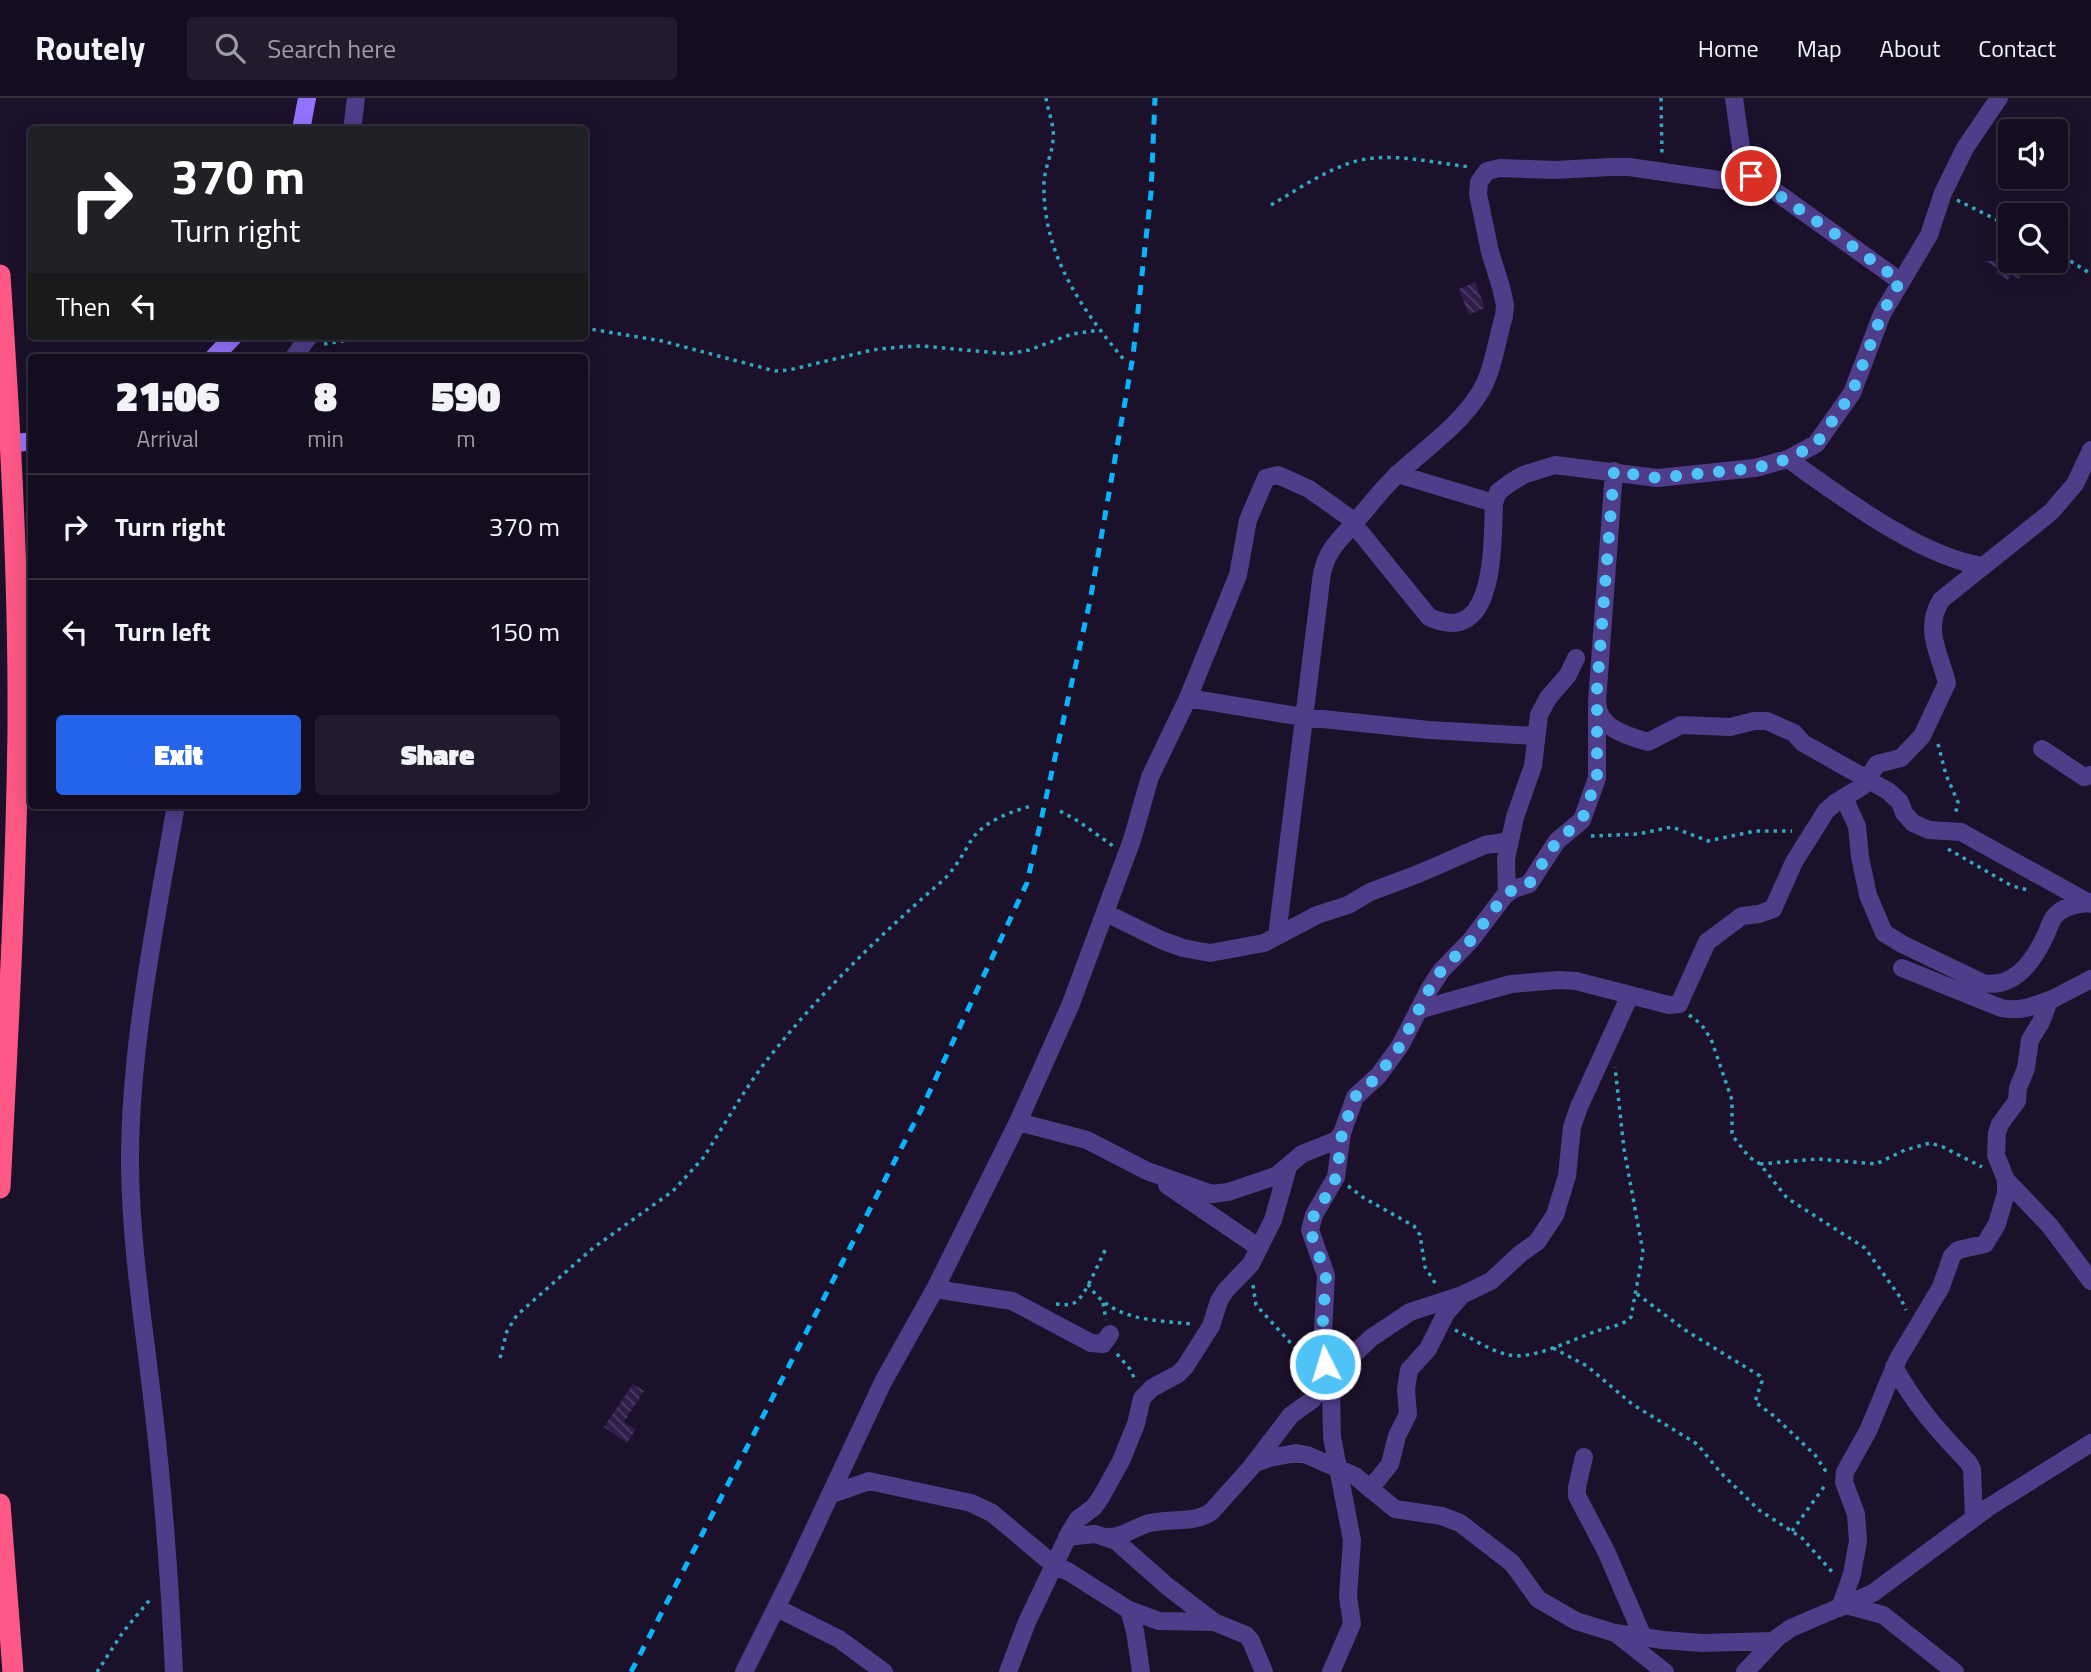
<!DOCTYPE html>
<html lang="en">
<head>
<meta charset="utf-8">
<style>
  :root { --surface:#140d20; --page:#211b2d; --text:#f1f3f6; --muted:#9d9ca5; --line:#332d3e; --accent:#2563eb }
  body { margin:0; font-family:"Titillium Web",sans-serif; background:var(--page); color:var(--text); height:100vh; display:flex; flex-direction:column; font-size:26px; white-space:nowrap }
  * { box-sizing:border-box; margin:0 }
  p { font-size:23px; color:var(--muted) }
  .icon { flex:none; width:38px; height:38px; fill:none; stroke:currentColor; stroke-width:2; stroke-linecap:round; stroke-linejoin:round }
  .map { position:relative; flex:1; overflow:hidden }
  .side { position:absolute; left:28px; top:256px; width:560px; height:455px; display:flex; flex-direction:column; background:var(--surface); border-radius:7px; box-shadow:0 4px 18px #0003,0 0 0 2px var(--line) }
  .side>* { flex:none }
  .banner { position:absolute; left:28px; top:28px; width:560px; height:214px; border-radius:7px; box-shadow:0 4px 18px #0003,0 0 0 2px var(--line); background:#202124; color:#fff; overflow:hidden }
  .controls { position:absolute; left:1998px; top:21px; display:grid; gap:14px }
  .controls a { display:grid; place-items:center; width:70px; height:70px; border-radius:7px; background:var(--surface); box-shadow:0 4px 18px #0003,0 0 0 2px var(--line); font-size:35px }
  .pin { position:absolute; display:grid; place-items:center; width:60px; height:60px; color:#fff; margin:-30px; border:4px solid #fff; border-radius:50%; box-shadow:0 2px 7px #0007 }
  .me { position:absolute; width:77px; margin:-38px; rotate:355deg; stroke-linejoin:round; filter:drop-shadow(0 0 5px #0008) }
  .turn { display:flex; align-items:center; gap:24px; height:147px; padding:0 28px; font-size:32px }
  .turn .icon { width:91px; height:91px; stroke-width:2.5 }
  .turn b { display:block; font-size:49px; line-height:60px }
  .then { display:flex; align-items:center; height:66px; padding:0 28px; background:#0003; gap:14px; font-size:26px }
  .eta { display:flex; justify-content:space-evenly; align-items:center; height:119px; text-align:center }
  .eta b { font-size:42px; font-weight:800; line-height:49px }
  .cta { display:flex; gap:14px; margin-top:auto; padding:14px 28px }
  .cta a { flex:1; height:80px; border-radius:7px; background:var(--accent); color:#fff; font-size:28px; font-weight:800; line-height:80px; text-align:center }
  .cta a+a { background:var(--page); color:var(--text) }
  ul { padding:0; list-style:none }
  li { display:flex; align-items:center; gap:21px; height:105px; padding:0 28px; border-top:2px solid var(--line) }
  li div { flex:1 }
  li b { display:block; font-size:26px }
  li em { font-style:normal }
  header { display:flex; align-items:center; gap:42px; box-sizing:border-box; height:98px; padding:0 35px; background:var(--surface); border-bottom:2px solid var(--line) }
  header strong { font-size:33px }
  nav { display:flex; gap:38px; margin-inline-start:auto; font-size:24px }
  .search { width:490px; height:63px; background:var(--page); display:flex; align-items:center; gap:18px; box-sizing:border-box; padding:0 24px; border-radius:7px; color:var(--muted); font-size:26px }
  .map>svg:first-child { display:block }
</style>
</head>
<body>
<header>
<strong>Routely</strong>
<div class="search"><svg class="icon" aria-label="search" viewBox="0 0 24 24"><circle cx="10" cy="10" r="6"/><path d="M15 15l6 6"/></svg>Search here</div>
<nav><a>Home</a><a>Map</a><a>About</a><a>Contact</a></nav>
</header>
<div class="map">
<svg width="2091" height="1574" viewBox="0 0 2091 1574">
  <defs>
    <pattern id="building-back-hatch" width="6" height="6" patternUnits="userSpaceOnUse" patternTransform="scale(1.75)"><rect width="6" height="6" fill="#301d4c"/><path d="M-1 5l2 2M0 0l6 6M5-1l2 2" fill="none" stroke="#4e3d67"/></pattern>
  </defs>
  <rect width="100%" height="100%" fill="#1b112b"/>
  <path fill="url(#building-back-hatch)" d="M1984,163H2028L2019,181L2011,176L2008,182L1995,175L1998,170Z
    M1475,184L1485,210L1469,217L1459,191Z
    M633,1286L644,1293L624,1324L636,1331L627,1345L604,1329Z"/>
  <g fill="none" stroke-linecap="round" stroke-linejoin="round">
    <path stroke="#32a9bc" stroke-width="3.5" stroke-dasharray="3.5 5" stroke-linecap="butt" d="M1046,0C1048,14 1055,28 1053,42C1052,56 1045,69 1044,84C1042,156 1082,212 1126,264
      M1661,0L1662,57
      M1957,102L2011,129
      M1271,107C1297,92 1324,73 1353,64C1389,53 1433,65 1471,69
      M2056,154L2091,176
      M584,230L662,243L775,273L789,272L872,252L899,249L922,248L1008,256L1029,252L1072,236L1099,232
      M324,246L374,238
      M1938,646L1946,677L1958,704L1955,718
      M1060,713L1078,723L1113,748
      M1591,738L1638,736L1672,729L1708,743L1755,733H1792
      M1948,751L2012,788L2028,792
      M1689,917L1701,926L1711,941L1732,1002V1035L1735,1041L1749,1059L1760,1066L1787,1100L1865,1150L1900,1199L1906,1212
      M1760,1066L1818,1061L1876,1066L1905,1052L1930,1045L1943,1049L1982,1069
      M1348,1088L1364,1100L1414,1128L1420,1137L1425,1169L1437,1188
      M1088,1186C1111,1223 1153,1222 1192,1226
      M1253,1187L1256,1207L1308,1264
      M1637,1196L1685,1232L1760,1278L1762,1283L1755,1304L1774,1318L1815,1357L1827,1375
      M1103,1205L1106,1222
      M1056,1206C1062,1206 1068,1208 1074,1205C1086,1199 1099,1162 1107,1149
      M1455,1232C1472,1240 1490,1253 1509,1257C1534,1262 1573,1241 1597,1233C1608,1229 1623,1228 1631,1219L1643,1154L1624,1051L1615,969
      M1553,1250L1587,1268L1632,1306L1697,1346L1721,1375L1759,1412L1802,1440L1834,1476
      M1117,1256L1130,1271L1136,1284
      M500,1260L507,1233L517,1217L593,1150L673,1093L703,1060C724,1028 743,993 767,962C819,896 878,839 941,784C954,773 963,756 972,741C985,723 1010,714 1031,708
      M1792,1433L1826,1386
      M97,1574L123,1534L152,1499"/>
    <path stroke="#4f3d89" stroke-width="18" d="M1734,0L1744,71L1900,183
      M352,32L356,0
      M294,259L309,238
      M1788,361C1839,397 1923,461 1984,468
      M1614,373L1597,604C1598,630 1627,638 1648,644L1681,627L1730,629L1754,623H1767L1794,635L1803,645L1888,693L1900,704L1904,715L1913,725L1929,732L1961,734L2091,806
      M1397,376L1494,405L1498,394L1510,385L1523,377L1555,367L1657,380L1755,370L1788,361L1816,346L1852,295L1882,216L1929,137L1943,95L1965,50L1999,0
      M1188,600L1303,619L1429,632L1535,638
      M2042,651L2084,679L2091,677
      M1844,700L1857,728L1860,759L1868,797L1884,835L1902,846L1983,885C2016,891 2036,859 2047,834C2049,829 2051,823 2054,819C2062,808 2077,806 2089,805
      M1507,795L1506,761L1515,719L1533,668L1539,617L1548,600L1568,577L1576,560
      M1106,815L1161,842L1183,850L1210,855L1264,845L1317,817L1348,807L1370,794L1418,776L1485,747L1510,743
      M1277,838L1322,475C1329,448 1340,442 1357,422C1371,406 1384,388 1400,374C1426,350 1457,329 1477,299C1493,277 1496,244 1504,218L1505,207L1501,189L1490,154L1478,96L1479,84L1487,73L1500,70L1555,72L1610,69H1629L1726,83L1751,78
      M1902,870L2001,910C2020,914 2034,908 2052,901
      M1418,912L1511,886L1558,882L1576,883L1669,907L1679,906L1707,844L1742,818L1759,816L1773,811L1794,764L1826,713L1835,705L1863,688L1877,666L1901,660L1922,638L1947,585C1940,556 1923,532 1941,502L2051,414L2075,386L2091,352
      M1018,1024L1087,1042L1147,1073L1212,1096L1228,1094L1276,1078L1302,1056L1337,1042L1342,1035L1355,999L1378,978L1400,948L1430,890L1441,873L1471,842L1505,797L1514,791L1529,786L1557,743L1582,722L1597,680V610
      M2006,1082L2050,1128L2091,1183
      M1167,1087L1258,1149
      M935,1191L1012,1203L1091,1245L1103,1246L1110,1236
      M1894,1269C1916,1308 1938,1333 1968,1364L1972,1371L1974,1419
      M1584,1359L1577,1389V1398L1606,1453L1643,1539
      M1252,1368L1291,1317L1312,1302L1328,1281L1371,1240L1410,1214L1462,1197L1491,1183L1520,1156L1537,1144L1555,1117L1567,1078L1572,1029L1579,1009L1630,897
      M1370,1391L1390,1366L1397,1338L1408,1316L1406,1291L1409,1272L1428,1251L1446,1215L1462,1197
      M832,1396L869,1383L971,1405L992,1415L1054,1467L1069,1474L1129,1512L1159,1523L1214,1524
      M1067,1439L1095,1436L1116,1443L1167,1488L1214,1524L1246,1537L1251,1543L1264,1574
      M1108,1439C1124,1439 1131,1431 1146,1426C1166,1419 1195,1427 1212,1413L1255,1365L1269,1360L1296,1355L1307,1357L1355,1378L1395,1411L1442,1418L1460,1425L1512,1465L1538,1501L1576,1523L1615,1535L1663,1542L1702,1545L1774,1543
      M1846,1507L1883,1517L1955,1574
      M777,1510L839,1541L884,1574
      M1840,1510L1852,1476L1858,1443L1856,1416L1844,1384L1845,1374L1868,1333L1898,1261L1941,1189L1952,1158L1958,1152L1985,1146L1997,1126L2006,1095V1082L1996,1057L1997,1035L2000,1026L2017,1003L2018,990L2026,970L2030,942L2041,924L2049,903L2091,881
      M1129,1512L1135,1533L1141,1574
      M1618,1537L1665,1574
      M174,1574C170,1488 164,1402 154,1316C145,1234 131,1151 130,1069C129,952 156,822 176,707
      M744,1574L792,1478L883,1284L935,1191L1018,1024L1070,908L1132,742L1150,679L1188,600L1238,477L1248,422L1266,380L1278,377L1309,391L1347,418L1429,519C1497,551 1492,444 1494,405
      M1008,1574L1027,1524L1070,1434L1078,1421L1094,1409L1101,1399L1121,1363L1136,1326L1142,1300L1152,1290L1178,1276L1185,1269L1211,1228L1219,1203L1226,1192L1251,1166L1273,1122L1288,1069
      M1331,1574L1352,1526L1348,1498L1352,1442L1332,1339L1331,1291L1322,1252L1326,1177L1310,1132L1314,1117L1336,1079L1342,1035
      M1745,1574L1777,1540L1791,1530L1873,1495L1989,1409L2091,1345"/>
    <path stroke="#9373fe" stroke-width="18" d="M301,32L307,0
      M214,259L234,238
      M10,346L32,343"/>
    <path stroke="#fd5886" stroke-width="21" d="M0,177C10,328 19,480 18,631C16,784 8,937 0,1090
      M0,1406L13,1574"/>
    <path stroke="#0ab4fd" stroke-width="5" stroke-dasharray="10 9" stroke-linecap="butt" d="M631,1574L921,1012L1027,785L1090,503L1133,258L1151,95L1155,0"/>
  </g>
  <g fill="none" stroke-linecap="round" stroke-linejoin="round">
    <path stroke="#4fc3f7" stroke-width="12" stroke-dasharray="0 21.6" d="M1325,1266L1322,1237L1326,1177L1310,1132L1314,1117L1334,1086L1338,1068L1342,1035L1355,999L1378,978L1400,948L1430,890L1441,873L1471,842L1505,797L1514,791L1529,786L1557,743L1582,722L1597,680V591L1614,373L1657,380L1755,370L1788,361L1816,346L1852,295L1882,216L1900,183L1844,142L1751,78"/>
  </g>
</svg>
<div class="controls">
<a><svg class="icon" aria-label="sound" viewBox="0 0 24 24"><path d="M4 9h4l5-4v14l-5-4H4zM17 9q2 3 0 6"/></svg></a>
<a><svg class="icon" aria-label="search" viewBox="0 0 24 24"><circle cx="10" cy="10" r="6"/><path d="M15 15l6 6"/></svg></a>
</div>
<div class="pin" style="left:1751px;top:78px;background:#d93025"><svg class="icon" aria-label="arrive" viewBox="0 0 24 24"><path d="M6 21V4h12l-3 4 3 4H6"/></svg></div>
<svg class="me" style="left:1325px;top:1266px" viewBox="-20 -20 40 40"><circle r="17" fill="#4fc3f7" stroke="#fff" stroke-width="3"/><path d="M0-11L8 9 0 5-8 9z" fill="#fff"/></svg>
<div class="banner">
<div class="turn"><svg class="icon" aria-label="right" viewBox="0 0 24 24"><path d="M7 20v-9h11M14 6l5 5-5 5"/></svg><div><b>370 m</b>Turn right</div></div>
<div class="then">Then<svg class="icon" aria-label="left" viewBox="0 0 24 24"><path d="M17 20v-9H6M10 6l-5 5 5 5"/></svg></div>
</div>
<section class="side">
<div class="eta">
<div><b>21:06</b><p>Arrival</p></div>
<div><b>8</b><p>min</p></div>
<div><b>590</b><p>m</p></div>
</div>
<ul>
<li><svg class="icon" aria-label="right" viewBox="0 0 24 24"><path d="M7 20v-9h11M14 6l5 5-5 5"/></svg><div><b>Turn right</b></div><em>370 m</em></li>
<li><svg class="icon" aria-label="left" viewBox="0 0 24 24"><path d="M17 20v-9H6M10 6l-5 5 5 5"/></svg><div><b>Turn left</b></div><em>150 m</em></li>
</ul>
<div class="cta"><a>Exit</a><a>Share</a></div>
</section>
</div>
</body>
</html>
